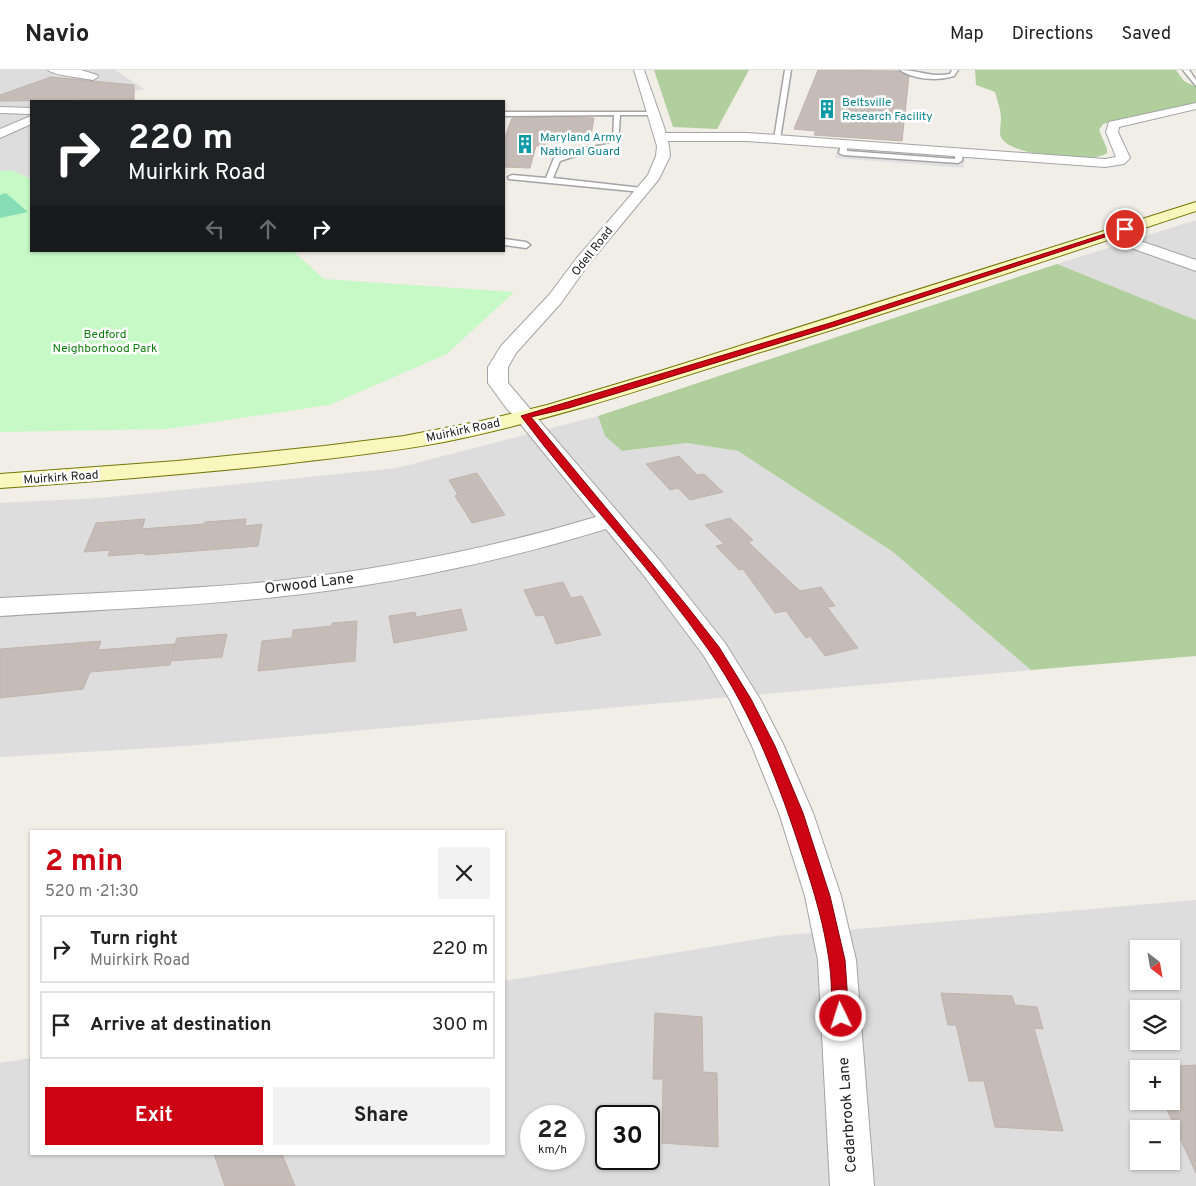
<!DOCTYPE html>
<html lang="en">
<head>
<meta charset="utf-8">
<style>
  :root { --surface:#fff; --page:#f2f2f2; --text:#222; --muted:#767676; --line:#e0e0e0; --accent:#cd0413 }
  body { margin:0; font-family:Overpass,sans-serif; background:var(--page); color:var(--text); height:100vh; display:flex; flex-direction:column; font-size:19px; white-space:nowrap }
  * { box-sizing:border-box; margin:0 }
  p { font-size:16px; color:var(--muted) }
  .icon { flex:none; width:28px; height:28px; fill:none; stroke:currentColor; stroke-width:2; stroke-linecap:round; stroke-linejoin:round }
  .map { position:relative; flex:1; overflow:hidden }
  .details { position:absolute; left:30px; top:760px; width:475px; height:325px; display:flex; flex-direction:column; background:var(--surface); border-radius:0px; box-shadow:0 1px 4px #0004 }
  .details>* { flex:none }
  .guide { position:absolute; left:30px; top:30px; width:475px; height:152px; border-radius:0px; box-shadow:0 1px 4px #0004; background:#202124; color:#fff; overflow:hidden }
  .needle { width:32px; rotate:149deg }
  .controls { position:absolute; left:1130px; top:870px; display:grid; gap:10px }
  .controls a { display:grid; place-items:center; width:50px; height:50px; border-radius:0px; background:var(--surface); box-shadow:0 1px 4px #0004; font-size:25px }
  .speed { position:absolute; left:520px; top:1035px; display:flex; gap:10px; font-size:25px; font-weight:700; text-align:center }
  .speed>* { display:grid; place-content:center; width:65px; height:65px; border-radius:50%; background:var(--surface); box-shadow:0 1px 4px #0004; line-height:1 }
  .speed small { font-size:12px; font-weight:400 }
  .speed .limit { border:2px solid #111; border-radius:8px; background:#fff; color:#111 }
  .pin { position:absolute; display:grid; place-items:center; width:42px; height:42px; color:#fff; margin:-21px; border:2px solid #fff; border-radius:50%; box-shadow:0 1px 5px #0007 }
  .me { position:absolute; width:55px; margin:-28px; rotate:356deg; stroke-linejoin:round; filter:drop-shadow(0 0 4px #0008) }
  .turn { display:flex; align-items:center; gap:18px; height:105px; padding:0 15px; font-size:22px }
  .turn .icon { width:65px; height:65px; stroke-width:2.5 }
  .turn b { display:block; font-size:35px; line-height:42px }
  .lanes { display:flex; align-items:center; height:48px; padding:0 15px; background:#0003; justify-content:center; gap:25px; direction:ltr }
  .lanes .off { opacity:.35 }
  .round { display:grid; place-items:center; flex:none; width:52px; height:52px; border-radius:0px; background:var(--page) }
  .head { display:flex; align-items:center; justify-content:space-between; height:85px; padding:0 15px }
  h1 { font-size:30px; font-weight:700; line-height:38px; color:var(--accent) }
  .action { display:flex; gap:10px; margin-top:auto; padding:10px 15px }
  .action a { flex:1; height:58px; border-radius:0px; background:var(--accent); color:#fff; font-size:20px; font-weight:700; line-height:58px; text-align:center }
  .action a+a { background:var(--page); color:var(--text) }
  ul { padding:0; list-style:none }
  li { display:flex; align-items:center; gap:15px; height:68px; margin:0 10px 8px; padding:0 5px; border:2px solid var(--line); border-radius:0px }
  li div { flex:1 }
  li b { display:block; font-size:19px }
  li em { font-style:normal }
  header { display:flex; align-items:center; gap:30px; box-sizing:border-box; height:70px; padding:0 25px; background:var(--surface); border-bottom:1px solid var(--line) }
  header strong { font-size:24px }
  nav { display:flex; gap:28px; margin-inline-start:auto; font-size:18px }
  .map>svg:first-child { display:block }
</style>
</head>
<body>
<header>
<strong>Navio</strong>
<nav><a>Map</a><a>Directions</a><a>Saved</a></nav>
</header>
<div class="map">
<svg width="1196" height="1116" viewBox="0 0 1196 1116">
  <rect width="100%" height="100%" fill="#f1ede7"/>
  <path fill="#deddde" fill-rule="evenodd" d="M0,0H115L144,19L125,23L123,27L138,31H31V109L11,100L0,101Z
    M1196,150V250L1057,194Z
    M598,346L605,366L623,381L687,373L738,381L893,482L1031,600L186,676L0,687V433L101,428L397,398Z
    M1196,830V1116H0V993L31,988V1084H504V911L776,866ZM1139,879H1171V911H1139ZM1139,939H1171V971H1139ZM1139,999H1171V1031H1139ZM531,1046H574V1089H531ZM606,1046H649V1089H606ZM1139,1059H1171V1091H1139Z"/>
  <path fill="#b0cf9d" d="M654,0H749L717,59L673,57Z
    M975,0H1176L1184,11L1196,17V33L1103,54L1099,60L1107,79V83C1092,95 1009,86 1001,67C999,62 1001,54 1001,48C1001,40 997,30 995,22L976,15Z
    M1057,194L1196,250V586L1031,600L893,482L738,381L687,373L622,381L605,366L598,346Z"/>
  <path fill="#c6f9c6" d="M11,100L31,109V181H293L324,209L514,222L447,284L329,335L167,359L0,362V101Z"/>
  <path fill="#87deb6" d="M6,123L28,142L0,148V125Z"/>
  <path fill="#e0e0e0" d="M838,77L963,86L964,98L835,88Z"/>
  <path fill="#c5bcb7" stroke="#c2b3aa" d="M818,0L899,1L909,6L902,71L814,65L816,61L794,59Z
    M51,7L134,15V30L0,31V25Z
    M564,47L594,48L590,71H548L547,76H536L530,98L504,97V70L512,48Z
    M679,386L697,405L704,404L723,422L690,430L678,418L670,420L646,394Z
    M477,403L505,445L472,453L455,426L458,425L449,410Z
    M730,448L753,470L748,472L800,521L821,517L835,536L827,537L858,578L825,586L810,566L806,568L786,541L775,543L743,499L739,500L716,476L724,474L705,455Z
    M145,449L142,459L204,454L205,452L246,449L245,456L262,454L258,476L145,485L146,483L108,486L110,480L84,482L96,453Z
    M563,512L571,528L582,526L601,565L556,574L544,545L536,546L524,520Z
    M461,539L467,560L394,573L389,546L415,542L416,547Z
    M357,551L355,591L258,601L262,571L292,568L293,560L332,556V553Z
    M227,564L222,587L171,591L170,595L90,602L83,619L0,628V579L101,571L98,580L175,574L173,583L177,568Z
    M941,923L1012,926L1015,935L1037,937L1043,959L1034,958L1063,1061L995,1057L984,1011H969L956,955H948Z
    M655,943L702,947L703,1002L717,1003L718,1077L662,1073L663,1009H653Z
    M1196,995V1103L1163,1031H1171V999L1148,998Z
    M214,1084H282L295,1116H225Z"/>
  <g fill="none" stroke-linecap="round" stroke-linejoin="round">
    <g stroke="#a4a4a4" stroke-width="3">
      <path id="service" d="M785,0H791L780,69L777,71L774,69Z
        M900,0C917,0 932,8 950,4L952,0H958L954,6C937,11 915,10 900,0Z
        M1183,0H1189L1196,10V16Z
        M504,42H656L657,43L654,45H620L618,76L590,81L560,91L553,108L642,118L646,120L642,122L509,109L508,107L512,105L546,108L554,88L587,78L613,73L614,45L504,46Z
        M844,72L847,74V81L955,89V82L959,80L963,82L962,91L958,93L843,85L839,83L841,74Z
        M504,169L526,172L530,175L526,178L504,175Z"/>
    </g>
    <g stroke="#a4a4a4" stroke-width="2">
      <path id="minor" d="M48,0H81L97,5L98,7L93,10C83,8 53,5 48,0Z
        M1196,33V39L1119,57L1118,62L1130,88L1124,94L1105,97L747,71H661L655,67L661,63H747L1105,89L1116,87L1106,62L1109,52Z
        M0,37L31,38V44L0,43Z
        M31,46V54L0,68V59Z
        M1108,160L1196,190V201L1103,168L1100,165L1103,162Z
        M525,340L532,342L660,491L725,573L760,629L784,676L813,743L841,826L856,890L874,1116H830L818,890L805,826L779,743L752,676L730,630L704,586L642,503L606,459C499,492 388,515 276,527C184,537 92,540 0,546V528C92,523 185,520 277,511C385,499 492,478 596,447L514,346L518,342Z"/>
    </g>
    <g stroke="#a4a4a4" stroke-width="2">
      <path id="tertiary" d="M634,0H644L664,57L669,76L670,86L659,109L588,195L561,233L516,283L508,297V313L536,346L532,350L525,352L518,350L507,339L488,313V297L501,276L549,225L576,189L648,105L656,86L657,76Z"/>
    </g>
    <g stroke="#747807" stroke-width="2">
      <path id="secondary" d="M1196,132V141C1047,190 898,240 748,286C647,318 547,351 444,372C385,383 325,389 266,396C177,405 89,412 0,418V404L177,391L324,376L404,366L481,351L547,335L657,302Z"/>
    </g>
    <use href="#service" fill="#fff" fill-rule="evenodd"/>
    <use href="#minor" fill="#fff" fill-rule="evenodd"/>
    <use href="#tertiary" fill="#fff" fill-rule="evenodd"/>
    <use href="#secondary" fill="#f9f7bd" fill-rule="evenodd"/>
  </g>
  <path fill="#cd0413" stroke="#85030c" d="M1123,158L1129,159L835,256L569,338L531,347L687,536L719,577L751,629L775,676L803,743L830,826L845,890L849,946L847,952L841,954L835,952L833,946C831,928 832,908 829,890C824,855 814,821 803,788C780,716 753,644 710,582C653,499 581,427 521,346L830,253Z"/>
  <defs>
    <g id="building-bare" transform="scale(1.5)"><path d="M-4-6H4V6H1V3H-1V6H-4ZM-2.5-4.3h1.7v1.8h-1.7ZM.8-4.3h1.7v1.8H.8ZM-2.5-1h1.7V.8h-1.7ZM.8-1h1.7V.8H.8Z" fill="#0f9aa8" stroke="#fff" stroke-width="2.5" paint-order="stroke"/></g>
  </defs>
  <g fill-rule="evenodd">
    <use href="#building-bare" x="827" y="39"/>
    <use href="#building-bare" x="525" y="74"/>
  </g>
  <g text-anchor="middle" stroke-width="5" stroke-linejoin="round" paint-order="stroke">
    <g font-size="12" fill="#0d838f" stroke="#fff" text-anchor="start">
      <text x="842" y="36">Beltsville<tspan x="842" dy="14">Research Facility</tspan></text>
      <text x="540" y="71">Maryland Army<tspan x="540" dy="14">National Guard</tspan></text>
    </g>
    <g font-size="12" fill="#202020" stroke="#fff">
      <text transform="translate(592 181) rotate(-52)" y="4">Odell Road</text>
      <text transform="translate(463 360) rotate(-12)" y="4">Muirkirk Road</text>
      <text transform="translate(61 407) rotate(-4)" y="4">Muirkirk Road</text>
    </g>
    <g font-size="12" fill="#0e7f0f" stroke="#fff">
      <text x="105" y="268">Bedford<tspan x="105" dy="14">Neighborhood Park</tspan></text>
    </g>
    <g font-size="15" fill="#202020" stroke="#fff">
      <text transform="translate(309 513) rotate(-7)" y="5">Orwood Lane</text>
      <text transform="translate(847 1045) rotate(-94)" y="5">Cedarbrook Lane</text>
    </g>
  </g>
</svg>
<div class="controls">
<a><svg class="needle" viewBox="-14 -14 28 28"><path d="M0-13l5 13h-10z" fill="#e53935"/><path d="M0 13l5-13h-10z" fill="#767676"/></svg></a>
<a><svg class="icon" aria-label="layers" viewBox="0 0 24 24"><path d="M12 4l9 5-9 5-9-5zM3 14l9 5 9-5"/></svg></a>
<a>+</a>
<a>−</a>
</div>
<div class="speed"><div>22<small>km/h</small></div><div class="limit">30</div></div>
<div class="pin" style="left:1125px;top:159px;background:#d93025"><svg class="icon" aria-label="arrive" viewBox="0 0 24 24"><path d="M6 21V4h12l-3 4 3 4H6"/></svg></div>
<svg class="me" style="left:841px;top:946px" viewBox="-20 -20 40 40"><circle r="17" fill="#cd0413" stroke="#fff" stroke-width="3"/><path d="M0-11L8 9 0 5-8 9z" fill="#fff"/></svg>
<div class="guide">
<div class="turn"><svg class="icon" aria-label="right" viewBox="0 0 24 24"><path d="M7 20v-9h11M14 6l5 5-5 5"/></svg><div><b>220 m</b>Muirkirk Road</div></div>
<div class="lanes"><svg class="icon off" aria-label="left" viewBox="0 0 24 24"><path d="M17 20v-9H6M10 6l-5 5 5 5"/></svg><svg class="icon off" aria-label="ahead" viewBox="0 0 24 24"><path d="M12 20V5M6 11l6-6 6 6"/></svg><svg class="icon" aria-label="right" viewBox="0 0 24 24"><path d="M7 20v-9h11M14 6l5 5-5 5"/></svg></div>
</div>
<section class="details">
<div class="head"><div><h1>2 min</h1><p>520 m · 21:30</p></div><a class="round"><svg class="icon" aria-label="close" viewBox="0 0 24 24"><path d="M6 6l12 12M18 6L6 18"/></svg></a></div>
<ul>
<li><svg class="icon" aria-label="right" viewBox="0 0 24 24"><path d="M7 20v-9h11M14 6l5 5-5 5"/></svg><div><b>Turn right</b><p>Muirkirk Road</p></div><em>220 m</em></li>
<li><svg class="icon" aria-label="arrive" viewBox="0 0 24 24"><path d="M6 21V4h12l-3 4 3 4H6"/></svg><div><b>Arrive at destination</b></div><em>300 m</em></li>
</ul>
<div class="action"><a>Exit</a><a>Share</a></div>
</section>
</div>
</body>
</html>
